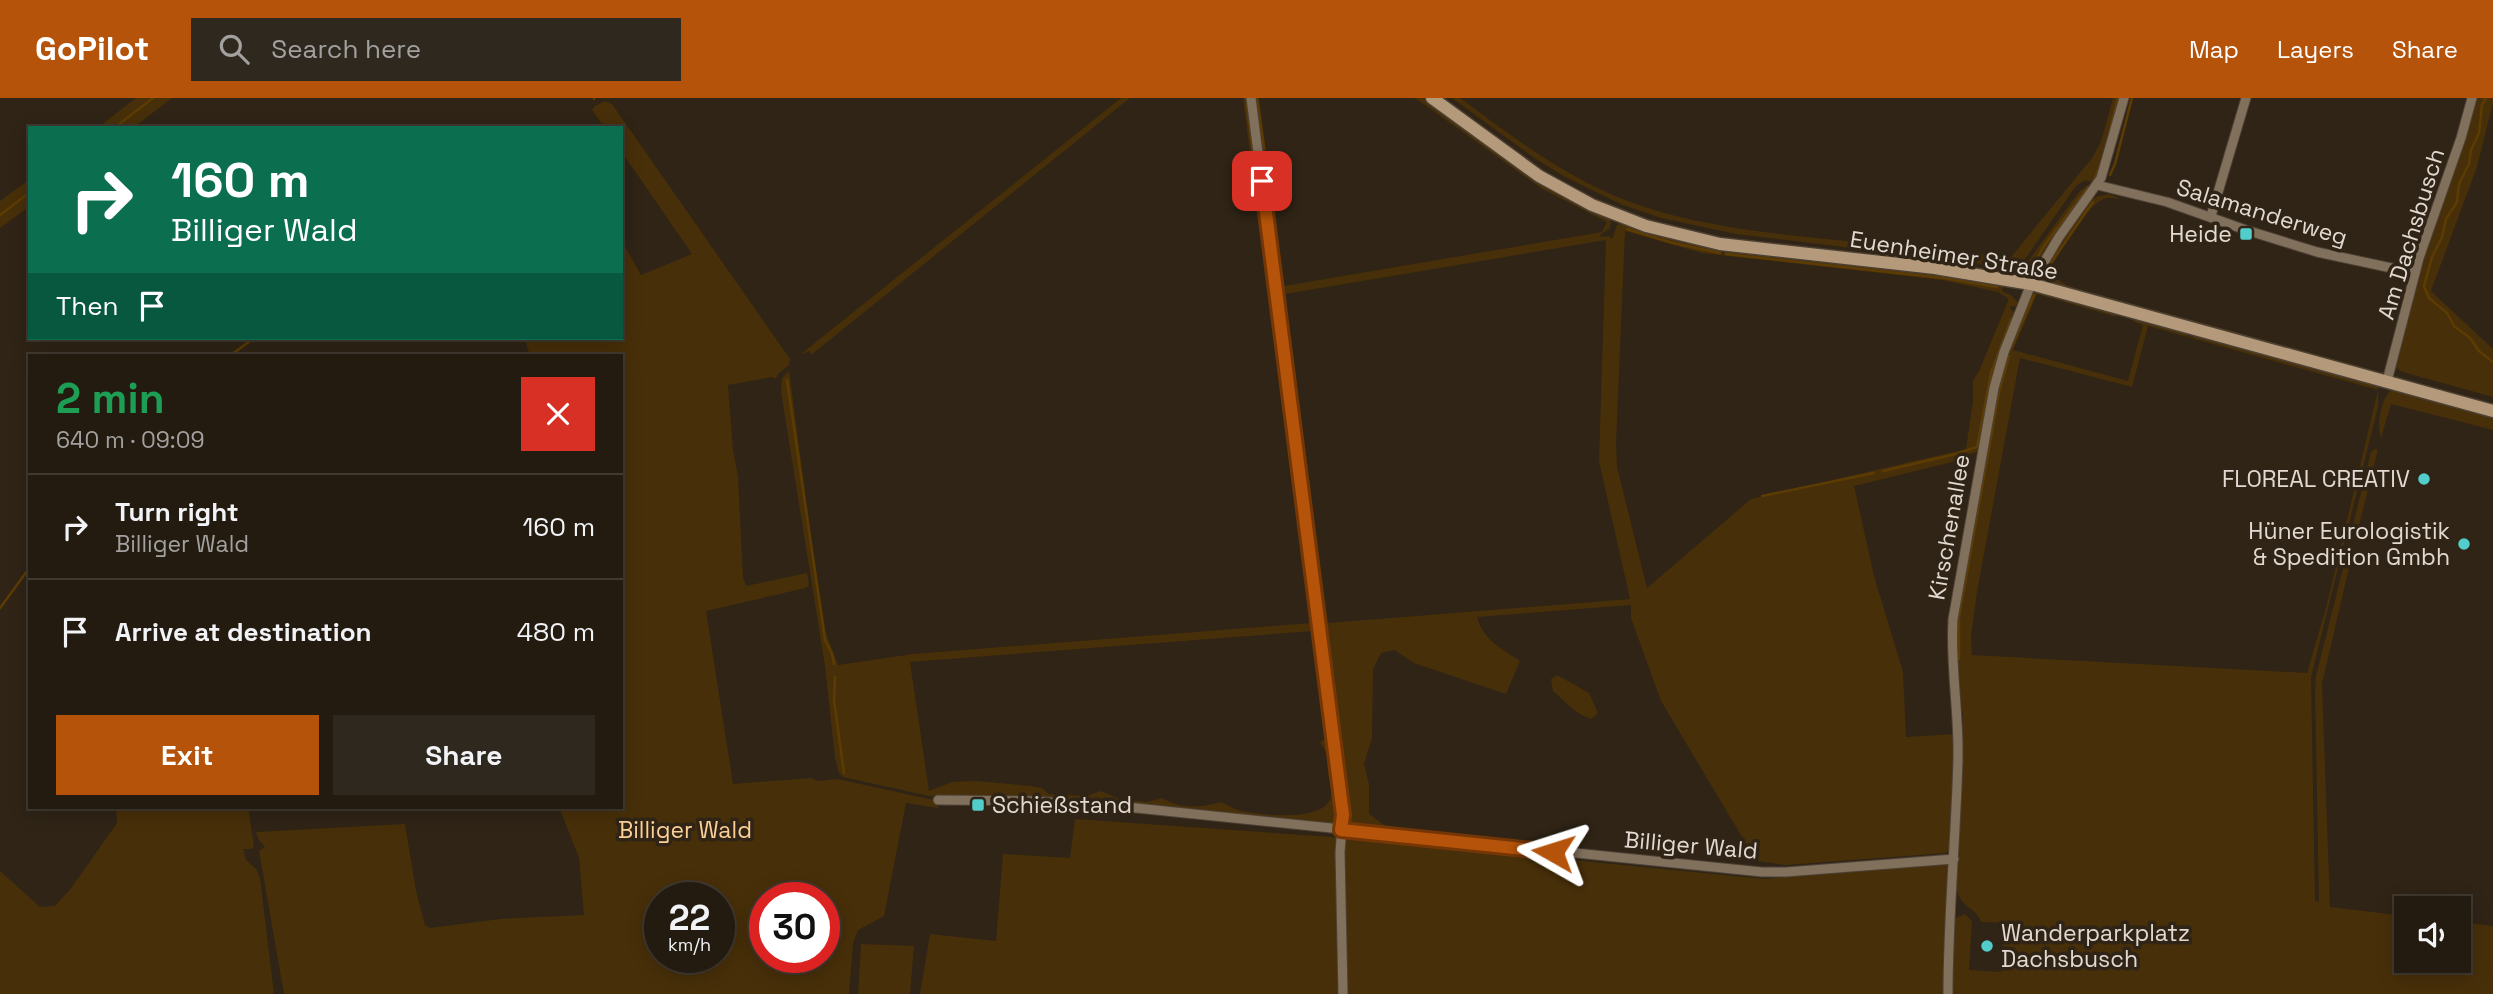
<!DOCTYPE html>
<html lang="en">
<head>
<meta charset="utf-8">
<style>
  :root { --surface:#231b10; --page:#2f281e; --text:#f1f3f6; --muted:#a3a19f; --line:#403930; --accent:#b45309 }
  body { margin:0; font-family:"Space Grotesk",sans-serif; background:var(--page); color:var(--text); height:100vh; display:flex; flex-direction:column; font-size:26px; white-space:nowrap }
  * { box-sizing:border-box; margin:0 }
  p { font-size:23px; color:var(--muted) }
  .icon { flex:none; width:38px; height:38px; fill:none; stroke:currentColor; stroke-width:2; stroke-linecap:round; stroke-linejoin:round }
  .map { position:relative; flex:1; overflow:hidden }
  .side { position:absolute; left:28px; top:256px; width:595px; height:455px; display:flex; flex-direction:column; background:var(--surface); border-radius:0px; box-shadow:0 4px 18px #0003,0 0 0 2px var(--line) }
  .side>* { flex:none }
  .hud { position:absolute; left:28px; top:28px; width:595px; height:214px; border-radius:0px; box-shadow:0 4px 18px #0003,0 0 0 2px var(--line); background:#0b6e4f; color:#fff; overflow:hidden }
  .controls { position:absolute; left:2394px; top:798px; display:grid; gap:14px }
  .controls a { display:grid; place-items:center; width:77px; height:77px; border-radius:0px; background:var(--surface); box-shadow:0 4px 18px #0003,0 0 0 2px var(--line); font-size:35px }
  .speed { position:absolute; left:644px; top:784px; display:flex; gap:14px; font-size:35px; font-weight:700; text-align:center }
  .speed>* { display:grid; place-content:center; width:91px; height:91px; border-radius:50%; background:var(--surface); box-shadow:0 4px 18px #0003,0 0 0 2px var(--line); line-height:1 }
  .speed small { font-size:18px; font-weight:400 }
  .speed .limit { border:10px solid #d22; background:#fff; color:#111 }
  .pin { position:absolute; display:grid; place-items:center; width:60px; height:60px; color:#fff; margin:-30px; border-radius:14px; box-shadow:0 4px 10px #0006 }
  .me { position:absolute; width:77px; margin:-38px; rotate:276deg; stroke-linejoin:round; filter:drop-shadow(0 0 5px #0008) }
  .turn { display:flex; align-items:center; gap:24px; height:147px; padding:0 28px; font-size:32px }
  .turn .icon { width:91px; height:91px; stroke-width:2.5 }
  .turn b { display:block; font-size:49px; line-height:60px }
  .then { display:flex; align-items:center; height:66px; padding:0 28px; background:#0003; gap:14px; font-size:26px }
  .round { display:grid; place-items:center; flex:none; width:74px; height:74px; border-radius:0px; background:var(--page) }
  .headline { display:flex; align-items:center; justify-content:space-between; height:119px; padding:0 28px }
  h1 { font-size:42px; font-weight:800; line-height:52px; color:#1e9e55 }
  .cta { display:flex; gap:14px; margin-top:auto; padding:14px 28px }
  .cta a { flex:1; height:80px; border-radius:0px; background:var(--accent); color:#fff; font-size:28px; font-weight:800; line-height:80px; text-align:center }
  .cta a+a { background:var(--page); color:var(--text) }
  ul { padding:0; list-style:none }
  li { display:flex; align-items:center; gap:21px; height:105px; padding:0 28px; border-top:2px solid var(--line) }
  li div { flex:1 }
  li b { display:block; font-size:26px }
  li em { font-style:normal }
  header { display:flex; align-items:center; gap:42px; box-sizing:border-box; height:98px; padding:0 35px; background:var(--accent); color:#fff }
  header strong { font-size:33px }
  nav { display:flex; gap:38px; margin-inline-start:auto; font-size:24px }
  .search { width:490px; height:63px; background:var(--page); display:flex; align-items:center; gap:18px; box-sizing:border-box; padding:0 24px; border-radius:0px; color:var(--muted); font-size:26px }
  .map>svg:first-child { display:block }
</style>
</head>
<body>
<header>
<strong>GoPilot</strong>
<div class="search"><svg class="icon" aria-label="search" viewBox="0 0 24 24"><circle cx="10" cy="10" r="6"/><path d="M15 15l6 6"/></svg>Search here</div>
<nav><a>Map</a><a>Layers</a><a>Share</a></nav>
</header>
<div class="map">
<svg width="2493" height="896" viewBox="0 0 2493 896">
  <rect width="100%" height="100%" fill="#2f2416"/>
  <path fill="#472f09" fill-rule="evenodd" d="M136,0H172L133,30H97Z
    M1121,0H1130L811,257L810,253L801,256Z
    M1243,0H1248L1339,709L1338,723L1333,727L1047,700L929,698L843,679L839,675L835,660L825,568L781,294L782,280L789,273L812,446L826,535L838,567L913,556L1311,525ZM1313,533L1324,641L1320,645C1331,659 1326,662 1328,676C1329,683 1334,689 1332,697C1326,725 1262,717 1241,713C1234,711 1228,707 1221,704C1201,710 1180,711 1162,700L1147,704L1119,701L1101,693L1086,698L1049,696L1042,690L1031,688L976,683L952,684L929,693L910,564Z
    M1254,0H1259L1284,188L1602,134L1607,124L1542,91L1415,0H1423C1483,45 1541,91 1611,121L1610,130L1600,137L1601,139L1609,138L1612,141L1617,127L1622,125L1667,140L1718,151L1722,156L1728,152L1945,177L2003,188L2002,193L2012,198L2019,206L2017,209L2011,208L2010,210L2016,216L1992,279L1978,354L1961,358L1962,361L1969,360L1854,388L1874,478L1903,574L1906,639L1956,636L1950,751L1946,755L1785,767L1744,761L1748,749L1661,603L1631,520V507L1477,519C1483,542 1502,551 1520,563L1506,596L1414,565L1394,552L1381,555L1373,571L1372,640L1364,666L1369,686V716L1384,727H1349L1326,534L1323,533ZM1625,133L1702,155L1942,182L1998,194L2008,200V203L1980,271L1973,283V303L1966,351L1751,401L1647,490L1617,369L1616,344ZM1606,142L1599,363L1630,501L1328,525L1285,196Z
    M1452,0H1460C1509,36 1557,73 1613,97C1684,127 1760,134 1836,142C1895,148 1953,153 2011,159L2092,60L2101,44L2113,0H2121L2105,63L2095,85L2085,82L2076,88L2023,164L2015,170L1736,136L1661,120L1623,107L1565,79L1533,59Z
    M2475,0H2493V5L2477,69L2431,193L2493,251V299L2403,274L2394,269L2421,165Z
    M605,3L612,6L790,261L789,267L778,276L776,281L772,279L728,287L733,352L738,378L743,479L746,488L807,475L809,487L806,490L706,513L733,686L811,680L818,683L838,681L938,703V710L906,705L884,818L858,832L853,846L849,896H284L259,753L265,749L259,742L256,734L405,726L416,793L425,827L430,830L500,821L584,817L579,760L559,709H621V257H530L524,240H621V141L641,177L692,156L621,53V30H605L592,12L595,8ZM660,800H719V859H660ZM765,800H824V859H765Z
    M30,81V108L0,130V103Z
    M2089,86L2091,87L2030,179L2012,176L2023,170L2078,95Z
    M2109,96L2121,101C2113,100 2107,98 2100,103C2085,111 2055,160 2048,176L2068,188L2384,275L2380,276L2050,186L2044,174L2045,167L2088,104L2098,98Z
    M2037,194L2115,215L2116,219L2037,196L2013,252L2128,283L2143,227L2132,223L2135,220L2187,234L2188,238L2194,239L2198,237L2378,288V309L2311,579L2315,803L2319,804L2315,595L2316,578L2348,450L2351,448H2354L2322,586L2330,809L2406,818V863H2459V824L2493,828V896H1951L1955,820L1965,816L1972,823L1969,872L2001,874L2004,825L1981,824C1974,807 1962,812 1956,790L1963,619L1955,552L1956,522L2001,271L2031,196ZM2148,228L2378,292L2326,510L2307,575L1972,557L1971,539L1977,494L2020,260L2132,289Z
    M2392,291L2493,318V332L2391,306L2381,340C2376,327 2381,300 2392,291Z
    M2375,351H2378L2356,440L2352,436V431L2371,354Z
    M1557,577L1589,595L1598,615L1591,621C1575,616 1566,604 1553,593L1551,581Z
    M116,709H248L254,748L252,751H243L246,762L256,771L260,780L274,896H0V773L40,809L55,808L72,789L117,725Z
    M1075,721L1361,741L1764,781L1948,764L1945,896H920L930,836L996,843L1003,756L1070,760Z
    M861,846L914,848L910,896H858Z"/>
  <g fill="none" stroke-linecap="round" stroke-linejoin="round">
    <path stroke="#5d3c03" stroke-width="2.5" d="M594,0V1
      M1246,0L1312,522
      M1257,0L1264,51
      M2486,0L2482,7L2479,35L2471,52L2469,66L2459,86L2457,104L2446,121L2442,139L2432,159L2424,188L2429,200L2447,215L2454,228L2470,240L2479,253L2493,264
      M114,30L153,0
      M2109,36L2118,0
      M1265,56L1281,188
      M2110,77L2115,66L2132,0
      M2094,82L2101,66
      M0,117L30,94
      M1627,131L1673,145L1720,155
      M1726,156L1943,180L1997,189
      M2046,172L2093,104
      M2028,176L2044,148L2088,89
      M1282,197L1324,526
      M2011,250L2034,197
      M231,257L254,240
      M787,282L825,542L832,556L834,566
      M1883,373L1956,356L1977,349L1991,275L2011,221
      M1762,398L1874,375
      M0,510L30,469
      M1959,561V518L1965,486L1999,294L2009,258
      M835,579L834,602L844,675"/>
    <g stroke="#4c4134" stroke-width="11">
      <path id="minor" d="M1251,0L1343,717L1340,754L1343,896
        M2097,87L2167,104L2246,132L2317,154L2415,175
        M2211,118L2246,0
        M2387,283L2419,160L2461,40L2472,0
        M938,702L1034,703L1136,710L1762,774H1786L1954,761
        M1948,896C1948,817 1956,739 1958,660C1959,613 1950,567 1953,521L1994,290L2004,254L2031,186L2059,139L2101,80L2124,0"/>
    </g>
    <g stroke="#4c4134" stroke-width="15">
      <path id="secondary" d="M1432,0L1539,78L1592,107L1646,128L1720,146L1935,170L2031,186L2493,313"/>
    </g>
    <use href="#minor" stroke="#80705c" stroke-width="9"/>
    <use href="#secondary" stroke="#b49a7a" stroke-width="12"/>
  </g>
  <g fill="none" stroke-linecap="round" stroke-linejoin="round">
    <g stroke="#753606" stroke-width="18">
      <path id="route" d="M1262,83L1343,717L1341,732L1553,754"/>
    </g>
    <use href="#route" stroke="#b45309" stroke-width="12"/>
  </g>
  <g fill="#52cdcc" stroke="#2f2416" stroke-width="2.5">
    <rect x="2239" y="129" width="14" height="14" rx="3.5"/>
    <circle cx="2424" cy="381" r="7"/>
    <circle cx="2464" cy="446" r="7"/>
    <rect x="971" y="700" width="14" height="14" rx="3.5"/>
    <circle cx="1987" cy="848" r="7"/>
  </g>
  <g text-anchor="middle" stroke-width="7" stroke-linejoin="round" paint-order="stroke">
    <g font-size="23" fill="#e2dad1" stroke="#2f2416">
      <text transform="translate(2262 114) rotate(17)" y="8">Salamanderweg</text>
      <text transform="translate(2411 136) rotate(-73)" y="8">Am Dachsbusch</text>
      <text transform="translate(1954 157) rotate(9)" y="8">Euenheimer Straße</text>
      <text transform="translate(1949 429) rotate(-80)" y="8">Kirschenallee</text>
      <text transform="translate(1691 747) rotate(5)" y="8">Billiger Wald</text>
    </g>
    <g font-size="23" fill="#e2dad1" stroke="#2f2416" text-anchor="end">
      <text x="2232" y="144">Heide</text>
      <text x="2410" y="389">FLOREAL CREATIV</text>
      <text x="2450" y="441">Hüner Eurologistik<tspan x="2450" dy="26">&amp; Spedition Gmbh</tspan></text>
      <text x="992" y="715" text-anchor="start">Schießstand</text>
      <text x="2001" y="843" text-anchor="start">Wanderparkplatz<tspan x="2001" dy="26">Dachsbusch</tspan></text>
    </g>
    <g font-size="23" fill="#fbcf96" stroke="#2f2416">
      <text x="685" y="740">Billiger Wald</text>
    </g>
  </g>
</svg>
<div class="controls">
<a><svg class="icon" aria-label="sound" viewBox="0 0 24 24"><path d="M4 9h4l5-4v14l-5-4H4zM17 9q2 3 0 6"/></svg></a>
</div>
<div class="speed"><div>22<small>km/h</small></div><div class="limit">30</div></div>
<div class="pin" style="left:1262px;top:83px;background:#d93025"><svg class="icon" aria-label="arrive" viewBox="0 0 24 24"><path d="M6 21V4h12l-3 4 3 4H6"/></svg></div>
<svg class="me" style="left:1553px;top:754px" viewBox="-20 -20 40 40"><path d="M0-17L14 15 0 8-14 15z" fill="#b45309" stroke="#fff" stroke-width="4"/></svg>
<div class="hud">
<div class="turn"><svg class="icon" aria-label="right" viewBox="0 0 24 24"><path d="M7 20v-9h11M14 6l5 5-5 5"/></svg><div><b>160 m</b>Billiger Wald</div></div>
<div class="then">Then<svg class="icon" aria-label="arrive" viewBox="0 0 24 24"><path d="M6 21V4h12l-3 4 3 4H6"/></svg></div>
</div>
<section class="side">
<div class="headline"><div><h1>2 min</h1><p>640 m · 09:09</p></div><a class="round" style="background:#d93025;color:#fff"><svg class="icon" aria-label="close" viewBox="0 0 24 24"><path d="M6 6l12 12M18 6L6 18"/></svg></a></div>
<ul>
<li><svg class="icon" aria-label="right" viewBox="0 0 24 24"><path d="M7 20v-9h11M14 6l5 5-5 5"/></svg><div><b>Turn right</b><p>Billiger Wald</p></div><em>160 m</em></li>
<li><svg class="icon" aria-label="arrive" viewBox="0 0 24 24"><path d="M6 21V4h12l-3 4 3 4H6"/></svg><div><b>Arrive at destination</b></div><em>480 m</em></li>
</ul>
<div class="cta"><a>Exit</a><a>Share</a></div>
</section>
</div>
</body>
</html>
